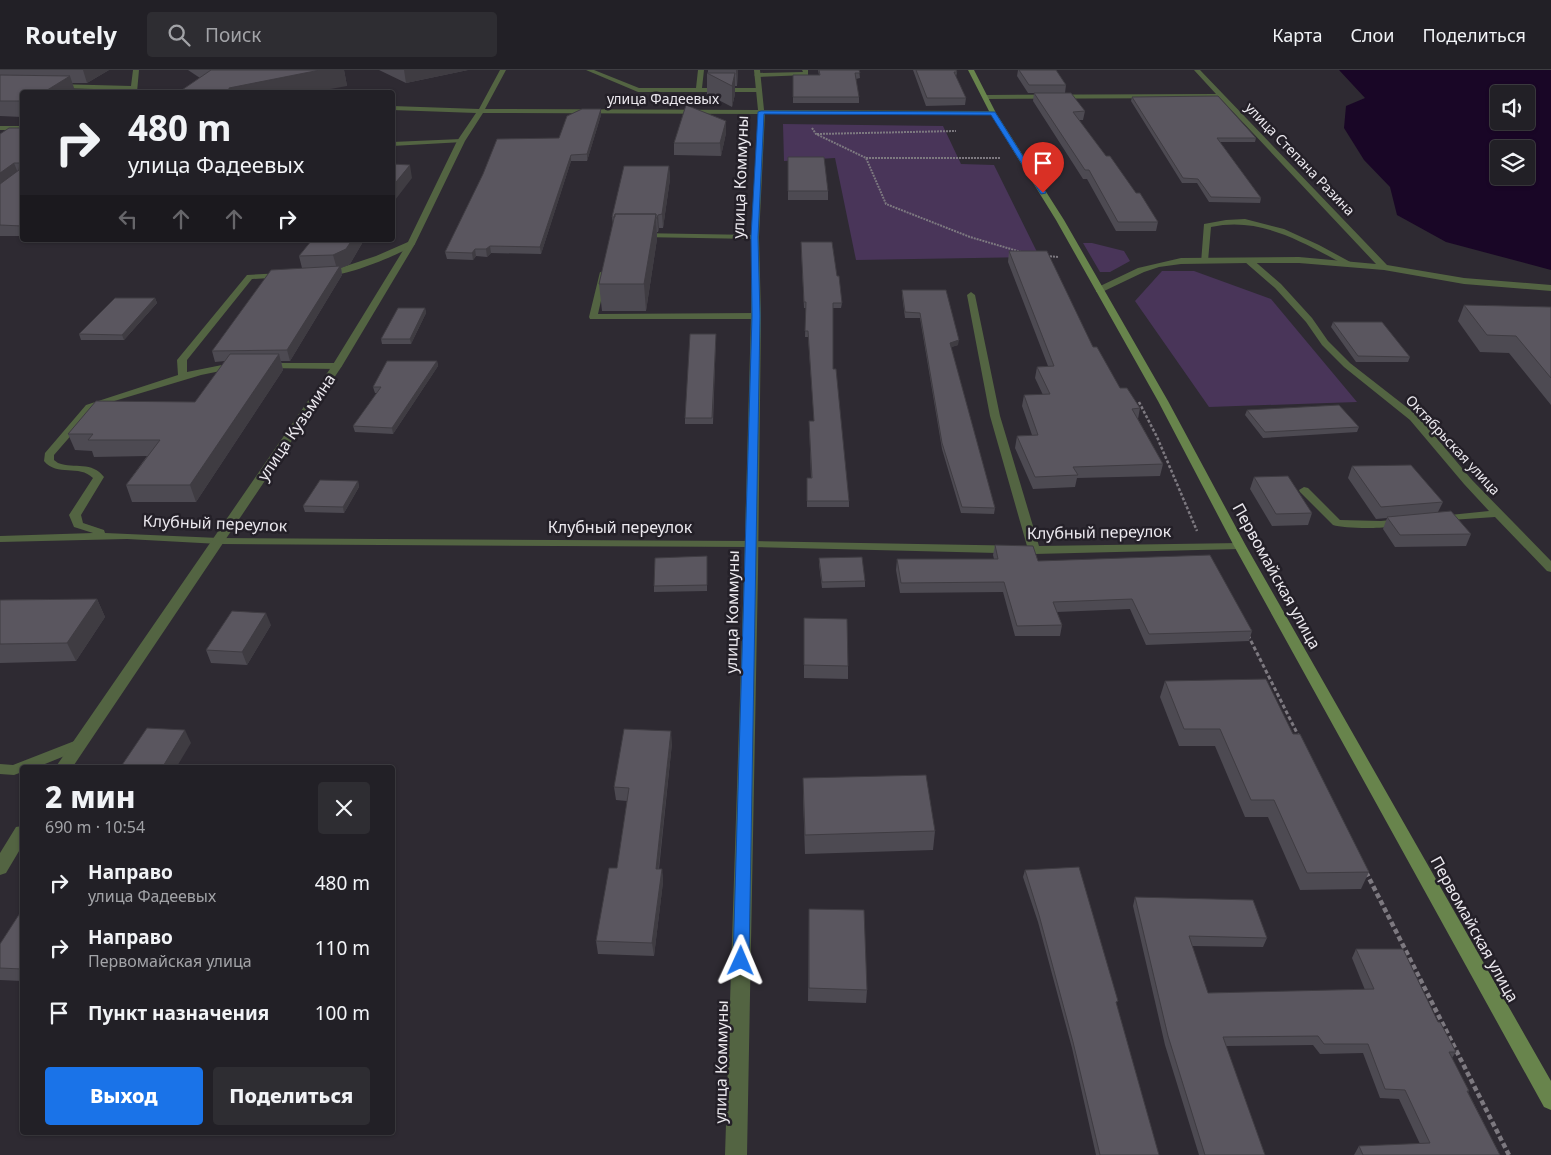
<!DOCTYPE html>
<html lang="ru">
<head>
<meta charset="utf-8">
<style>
  :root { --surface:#222026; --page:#2e2d32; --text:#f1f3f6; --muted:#a2a3a7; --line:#3f3e43; --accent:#1a73e8 }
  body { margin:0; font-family:"Noto Sans",sans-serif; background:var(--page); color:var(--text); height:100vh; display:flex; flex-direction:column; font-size:19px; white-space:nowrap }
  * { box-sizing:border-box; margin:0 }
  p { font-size:16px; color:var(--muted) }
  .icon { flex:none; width:28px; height:28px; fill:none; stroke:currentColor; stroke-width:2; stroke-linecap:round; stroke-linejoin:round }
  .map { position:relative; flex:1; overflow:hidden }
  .details { position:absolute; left:20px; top:695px; width:375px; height:370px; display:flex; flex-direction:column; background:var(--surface); border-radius:5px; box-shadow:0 1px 4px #0004,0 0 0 1px var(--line) }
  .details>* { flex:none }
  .guide { position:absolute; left:20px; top:20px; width:375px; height:152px; border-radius:5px; box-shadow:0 1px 4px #0004,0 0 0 1px var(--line); background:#222026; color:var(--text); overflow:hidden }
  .buttons { position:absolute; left:1490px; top:15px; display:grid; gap:10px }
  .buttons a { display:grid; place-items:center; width:45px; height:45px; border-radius:5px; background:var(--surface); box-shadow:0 1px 4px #0004,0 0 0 1px var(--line); font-size:25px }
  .pin { position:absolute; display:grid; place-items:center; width:42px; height:42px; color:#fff; margin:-51px -21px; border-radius:50% 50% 50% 0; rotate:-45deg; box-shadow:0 0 5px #0007 }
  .pin .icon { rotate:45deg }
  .me { position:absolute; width:55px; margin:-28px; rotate:1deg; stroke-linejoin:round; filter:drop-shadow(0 0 4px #0008) }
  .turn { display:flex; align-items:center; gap:18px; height:105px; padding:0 25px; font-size:22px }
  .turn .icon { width:65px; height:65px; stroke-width:2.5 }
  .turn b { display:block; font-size:35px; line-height:42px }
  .lanes { display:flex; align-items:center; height:48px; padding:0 25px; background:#0003; justify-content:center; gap:25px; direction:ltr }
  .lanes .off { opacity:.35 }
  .round { display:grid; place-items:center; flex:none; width:52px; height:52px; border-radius:5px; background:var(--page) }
  .overview { display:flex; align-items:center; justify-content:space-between; height:85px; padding:0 25px }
  h1 { font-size:30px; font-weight:800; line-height:38px }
  .cta { display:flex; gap:10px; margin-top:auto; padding:10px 25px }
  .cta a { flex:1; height:58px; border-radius:5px; background:var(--accent); color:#fff; font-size:20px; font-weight:800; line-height:58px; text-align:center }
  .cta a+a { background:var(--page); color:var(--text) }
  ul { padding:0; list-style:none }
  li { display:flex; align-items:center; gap:15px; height:65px; padding:0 25px }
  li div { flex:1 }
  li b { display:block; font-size:19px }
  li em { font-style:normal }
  header { display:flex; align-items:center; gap:30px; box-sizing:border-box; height:70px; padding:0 25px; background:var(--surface); border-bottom:1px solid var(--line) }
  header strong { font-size:24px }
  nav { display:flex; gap:28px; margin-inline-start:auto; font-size:18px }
  .search { width:350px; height:45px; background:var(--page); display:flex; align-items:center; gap:12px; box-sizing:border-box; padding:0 18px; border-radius:5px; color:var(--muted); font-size:19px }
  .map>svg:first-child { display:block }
</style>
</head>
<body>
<header>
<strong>Routely</strong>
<div class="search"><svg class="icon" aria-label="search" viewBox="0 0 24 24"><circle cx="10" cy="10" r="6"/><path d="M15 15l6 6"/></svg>Поиск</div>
<nav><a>Карта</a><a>Слои</a><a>Поделиться</a></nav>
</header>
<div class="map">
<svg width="1551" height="1085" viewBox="0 0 1551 1085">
  <rect width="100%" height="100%" fill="#2e2a32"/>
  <path fill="#493559" d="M783,54L943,56L961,94L994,95L1038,184L1033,187L856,190L835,88L784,91Z
    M1083,173H1092L1124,181L1130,191L1110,202H1100Z
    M1162,201H1194L1271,229L1357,332L1209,337L1135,231Z"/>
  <path fill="#190626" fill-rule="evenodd" d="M1339,0H1551V200L1446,172L1397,145L1390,117L1364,90L1344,58L1346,36L1365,28ZM1499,24H1526V51H1499ZM1499,79H1526V106H1499Z"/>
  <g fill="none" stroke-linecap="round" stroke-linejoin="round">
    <path stroke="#7d7980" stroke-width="2" stroke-dasharray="2 1" stroke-linecap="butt" d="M812,58L816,64L866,88L886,134L970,167L1021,182
      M817,64L956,61
      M866,88H1000
      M1047,186L1059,187"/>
    <path stroke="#7d7980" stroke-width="2.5" stroke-dasharray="3 2" stroke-linecap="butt" d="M1139,332L1157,367L1197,461"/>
    <path stroke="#7d7980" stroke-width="3" stroke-dasharray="4 2.5" stroke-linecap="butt" d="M1248,565L1299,667"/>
    <path stroke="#7d7980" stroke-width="4.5" stroke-dasharray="5 3" stroke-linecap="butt" d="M1366,802L1509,1085"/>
    <path fill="#536442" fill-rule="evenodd" d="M586,0H594L639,18H696L698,0H704L702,18H759L762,20L759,22H638Z
      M802,0H808V5L757,7L754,5L757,3L803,2Z
      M0,56H22V60H0Z
      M461,69L463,70V72L392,76V72Z
      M1245,149L1284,159L1319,175L1354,194L1347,196C1304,173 1261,146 1211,157L1208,191L1201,193L1204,154L1226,150Z
      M637,163L755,165L759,167L755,169L640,167H637Z
      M408,172L415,174C403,184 333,212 322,204L376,186Z
      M1245,188H1251L1281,214L1312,248L1328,271L1350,293L1418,346L1472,410L1551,491V502L1547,501L1495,447L1436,451L1434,449L1436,447L1440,446L1489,441L1464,414L1410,350L1344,297L1322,275L1306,252L1275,218L1245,192Z
      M600,202L607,204L598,244L756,243L760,246L756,249H590L589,247Z
      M283,203H286V207L252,209L187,290V302L237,292L242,295L240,297L201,305L101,335L94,339L54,385V390L58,393C75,399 92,391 104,407L81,445L83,453L104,460L105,463L219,468L751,471L1027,476L990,346L967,225L971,222L975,225L1000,346L1039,476L1240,473L1246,476L1240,479L1034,484L751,477L219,474L127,469L0,472V466L93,463L74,457L69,445L93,408C79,394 57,407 44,391L45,383L86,335L178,305L177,290L247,205Z
      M267,293H337L342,296L337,299L264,298V294Z
      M1304,417L1308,418L1340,450L1381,451L1400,449L1406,452C1397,460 1346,459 1333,455L1300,422L1299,420Z
      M77,670L82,671L84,675L82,679L35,698H22V702L14,705L0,704V694L13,695Z"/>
    <path fill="#536442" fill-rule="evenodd" d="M133,0H139L137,22H131V20L56,18L53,16L56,14L131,16Z
      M500,0H506L485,39L758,40L754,0H760L764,40L993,41L996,43L993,45L765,44L759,167L761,246L758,502L747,1085H725L744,502L751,246V167L758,44L483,43L465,71L415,174L342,296L72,698H55L332,296L407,174L457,71L476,43L392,40V36L479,39Z
      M1194,0H1200L1387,195L1464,208L1551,215V221L1464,214L1384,200L1299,193H1248L1181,194L1159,197L1144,202L1102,222H1096V218L1138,198L1181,188L1299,187L1376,194L1220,28L986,29L983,27L986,25L1216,24Z
      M22,756V776L6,803L0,805V783L16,757Z"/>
    <path fill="#68844c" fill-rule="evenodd" d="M968,0H974L996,43L1064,150L1168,331L1246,476L1551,1011V1040L1544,1037L1234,476L1158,331L1056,150L990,43Z"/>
  </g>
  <path fill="#4d4a52" d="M0,0H109L87,13H72L75,21L22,22V47L0,46Z
    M188,0H344L347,16L200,8Z
    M379,0H468L406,13Z
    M708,0H738L737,16H735V24L732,37L707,24V3H708Z
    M818,0H859L860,8L856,9L859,27V33H793V5H819Z
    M913,0H956L957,2L956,7L966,28L965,35L926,36Z
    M1018,0H1056L1066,15L1065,23L1085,41L1083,50H1079L1106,86L1136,123L1158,152L1156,161H1116L1087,109H1083L1033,31L1034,23H1028L1017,6Z
    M1132,27L1256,68L1255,72H1220L1261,128L1260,133L1209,132L1197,113H1182L1131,31Z
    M601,39V45L587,91H571L541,184L491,183L487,187L476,186L473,190L447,189L445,182L559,68Z
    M726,51V63L721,86L674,85V73Z
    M22,58V166H0V64Z
    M788,87L828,121V130H788Z
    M669,96L670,109L663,158H659L658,162H657V169L646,241H602L599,214L613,154L612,147Z
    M312,170H364L350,194L341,198L342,205L290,291H281L283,300L196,432H132L126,415L147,386L94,387L92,381L75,380L68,364L195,332L225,291L215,292L212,281L302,198L299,186Z
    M801,177L837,206L842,233L841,238H833V299L849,431V437H807V408H811L809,351H814L808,267H805L806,238H804Z
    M1009,181L1093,277L1120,318L1140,338L1138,349L1163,394L1160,406L1077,408L1075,417L1033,419L1015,378L1017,366L1032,365L1022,336L1024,325H1043L1035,308L1037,297L1048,296L1008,192Z
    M902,220L958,275L951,277L995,438L994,444L961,443L942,379L920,248H905L902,225Z
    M155,228L157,233L124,270H81L79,264Z
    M1464,235L1551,237V335L1509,283L1480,282L1458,251Z
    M425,238L426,243L411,274H382L381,269Z
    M1333,252L1410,287L1408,292H1356L1331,257Z
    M716,264L713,354H685V348Z
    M437,291L438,296L393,364L355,362L353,356L377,323H375L373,317Z
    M1247,340L1359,357L1357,362L1263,368L1245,345Z
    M1352,396L1443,432L1438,442L1471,464L1466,476L1395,477L1383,459L1387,448L1376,449L1348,408Z
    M1254,407L1312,443L1308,455L1272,456L1250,419Z
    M358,411L359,417L344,443L305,442L303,436Z
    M995,475L1038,491L1252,561L1249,571L1146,575L1130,539L1057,542L1062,555L1060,566H1015L1003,522L900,523L896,500L897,489H994L993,485Z
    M707,486V521L654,522V516Z
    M819,488L865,511V517L822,518L819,494Z
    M97,529L105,547L76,591L0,593V530Z
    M804,548L848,596V609L804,608Z
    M271,555L247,595L211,593L206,580Z
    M1165,611L1293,664L1369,802L1361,819L1300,820L1268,747H1245L1215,676H1179L1160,627Z
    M672,673L659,799H662L663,812L654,886L598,884L596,871L617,798L627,731L616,730L614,717Z
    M803,708L935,761L933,780L805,784L803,727Z
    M1025,800L1117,936L1159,1085H1096L1072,978L1038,852L1023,807Z
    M1135,827L1267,868L1263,877L1192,876L1208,923L1365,920L1352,888L1356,879L1438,952L1456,982L1452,988L1469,1021L1468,1022L1500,1085H1354L1359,1076L1420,1074L1399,1029L1380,1028L1363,983L1320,984L1313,975L1226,976L1265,1085H1199L1165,975L1133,836Z
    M809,839L867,920L866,933L808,931Z
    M22,840V911L0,910V874Z"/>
  <path fill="#3f3c42" d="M83,0H109L87,13Z
    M320,0H344L347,16L314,22H229V18Z
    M404,0H468L406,13Z
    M736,0H738L737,16Z
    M735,3V24L732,37V16Z
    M70,6L75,21L73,22H44Z
    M601,39V45L587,91V84Z
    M726,51V63L721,86L720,73Z
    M571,85V91L541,184L540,177Z
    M14,93L18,103L0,117V103Z
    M410,95L412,108L392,134V117Z
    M669,96L670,109L663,158L662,144Z
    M656,144L657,169L646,241L644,214Z
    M658,145L659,158L658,162L657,148Z
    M352,170H364L350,194L341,198L342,205L290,291L287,280L337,199L333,185Z
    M490,176L491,183L487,187L486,179Z
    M475,179L476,186L473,190L472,183Z
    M155,228L157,233L124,270L122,265Z
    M425,238L426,243L411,274L410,269Z
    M959,270L958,275L949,278L950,273Z
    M279,284L283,300L196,432L190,415Z
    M437,291L438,296L393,364L392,358Z
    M358,411L359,417L344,443L343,437Z
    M97,529L105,547L76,591L67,573Z
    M266,543L271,555L247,595L242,582Z
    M185,660L191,673L176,698H162Z
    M671,661L672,673L657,812L656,799Z
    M662,799L663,812L654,886L652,873Z"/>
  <path fill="#5a565f" stroke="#3f3c42" d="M211,0H320L229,18V22H179Z
    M819,0H859L860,3H855L859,27H793V5H820Z
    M916,0H956L957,2H954L966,28H927Z
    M1019,0H1056L1066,15H1029Z
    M707,3H735L732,16Z
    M0,5L70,6L44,22H22V31H0Z
    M1034,23H1071L1085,41L1073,42L1106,86H1110L1136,123H1140L1158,152H1118L1089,100H1085Z
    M1218,26L1256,68H1217L1261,128L1211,127L1198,109L1183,108L1132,27Z
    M686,35L726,51L720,73H674Z
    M582,39H601L587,84L571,85L540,177L490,176L486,179H475L472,183L445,182L483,104L497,69L559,68L567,46Z
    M9,58H22V156L0,155V114L19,100L20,93H14L0,103V64Z
    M788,87H824L828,121H788Z
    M392,94L410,95L392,117Z
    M624,96H669L662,144L658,145L657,148H656V144H615V147H612Z
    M615,144H656L644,214H599Z
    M312,170H352L346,179L333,185L299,186Z
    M801,172H832L837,206H839L842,233H833V299H836L849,431H807V408H812L809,351H814L808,261H805L806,232H804Z
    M1009,181H1047L1093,277H1097L1120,318H1127L1140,338L1132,339L1163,394L1073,397L1078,405L1035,407L1017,366L1038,365L1024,325L1050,324L1037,297L1054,296Z
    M340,196L287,280L212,281L271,200Z
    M902,220H946L959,270L950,273L995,438L962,437L942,373L920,243L905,242Z
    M115,228H155L122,265L79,264Z
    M1464,235L1551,237V308L1516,266L1487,265Z
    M398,238H425L410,269H381Z
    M1333,252H1382L1410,287L1358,286Z
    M690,264H716L712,348H685Z
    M230,284H279L190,415H126L160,370H88L93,364H68L96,331L195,332Z
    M387,291H437L392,358L353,356L381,317H373Z
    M1339,335L1359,357L1265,362L1247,340Z
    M1411,395L1443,432L1381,437L1352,396Z
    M1288,406L1312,443L1276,444L1254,407Z
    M320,410L358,411L343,437L303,436Z
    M1451,441L1471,464L1400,465L1387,447Z
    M995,475L1033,476L1038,491L1210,485L1252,561L1149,564L1132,529L1053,532L1062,555L1017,556L1004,512L901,513L897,489H998Z
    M707,486V515L654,516L655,488Z
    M862,487L865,511L822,512L819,488Z
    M97,529L67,573L0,574V530Z
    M232,541L266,543L242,582L206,580Z
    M804,548L847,549L848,596L804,595Z
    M1266,609L1293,664H1300L1369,802L1307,803L1274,730H1251L1220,659H1184L1165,611Z
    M147,658L185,660L162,698H120Z
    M624,659L671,661L656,799H662L652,873L596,871L609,798H617L629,718L614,717Z
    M926,705L935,761L805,765L803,708Z
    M1079,797L1118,931L1116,932L1159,1085H1100L1073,972L1039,845L1025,800Z
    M1135,827L1253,830L1267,868L1189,866L1208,923L1374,919L1356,879H1403L1438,952H1440L1456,982H1449L1469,1021H1467L1500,1085H1363L1359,1076L1430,1073L1405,1020L1385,1019L1368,974H1324L1318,966L1223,967L1265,1085H1205L1168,966Z
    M809,839L864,840L867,920L809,918Z
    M22,840V899L0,898V874Z"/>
  <path fill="#1a73e8" stroke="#114b97" d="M761,41L995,42L1046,123L1041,124L991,45L764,44L758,167L760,246L749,891L747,895L741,897L736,895L733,891L752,246L751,167L758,42Z"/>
  <g text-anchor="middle" stroke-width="5" stroke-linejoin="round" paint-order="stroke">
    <g font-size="14" fill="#ebe8ee" stroke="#242028">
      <text x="663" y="34">улица Фадеевых</text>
      <text transform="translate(1300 89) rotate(46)" y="5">улица Степана Разина</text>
      <text transform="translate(1453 375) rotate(47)" y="5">Октябрьская улица</text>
    </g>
    <g font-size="16" fill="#ebe8ee" stroke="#242028">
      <text transform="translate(740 107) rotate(-88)" y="6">улица Коммуны</text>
      <text transform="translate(296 357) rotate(-56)" y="6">улица Кузьмина</text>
      <text transform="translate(215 453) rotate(2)" y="6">Клубный переулок</text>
      <text x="620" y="463">Клубный переулок</text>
      <text transform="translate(1099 462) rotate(-1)" y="6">Клубный переулок</text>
      <text transform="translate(1277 506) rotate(61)" y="6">Первомайская улица</text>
      <text transform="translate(732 542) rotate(-89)" y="6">улица Коммуны</text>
      <text transform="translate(1475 859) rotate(61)" y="6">Первомайская улица</text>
      <text transform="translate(721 992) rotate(-89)" y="6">улица Коммуны</text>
    </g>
  </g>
</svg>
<div class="buttons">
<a><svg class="icon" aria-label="sound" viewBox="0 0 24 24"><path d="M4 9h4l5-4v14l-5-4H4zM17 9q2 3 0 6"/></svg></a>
<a><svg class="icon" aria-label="layers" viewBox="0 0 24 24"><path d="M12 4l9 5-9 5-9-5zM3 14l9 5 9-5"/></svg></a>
</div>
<div class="pin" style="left:1043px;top:123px;background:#d93025"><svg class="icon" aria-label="arrive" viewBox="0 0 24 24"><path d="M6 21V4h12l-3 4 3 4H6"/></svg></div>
<svg class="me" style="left:741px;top:891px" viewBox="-20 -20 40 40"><path d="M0-17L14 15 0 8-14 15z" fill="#1a73e8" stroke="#fff" stroke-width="4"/></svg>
<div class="guide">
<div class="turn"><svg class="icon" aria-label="right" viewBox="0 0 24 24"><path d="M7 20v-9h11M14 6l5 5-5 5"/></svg><div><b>480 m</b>улица Фадеевых</div></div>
<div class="lanes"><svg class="icon off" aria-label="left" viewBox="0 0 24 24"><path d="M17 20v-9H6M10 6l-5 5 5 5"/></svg><svg class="icon off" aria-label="ahead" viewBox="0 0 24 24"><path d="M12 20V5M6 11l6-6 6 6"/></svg><svg class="icon off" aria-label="ahead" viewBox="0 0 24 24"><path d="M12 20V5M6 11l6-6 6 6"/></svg><svg class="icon" aria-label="right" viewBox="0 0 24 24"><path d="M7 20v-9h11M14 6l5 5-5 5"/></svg></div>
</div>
<section class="details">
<div class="overview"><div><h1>2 мин</h1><p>690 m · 10:54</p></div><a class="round"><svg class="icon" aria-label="close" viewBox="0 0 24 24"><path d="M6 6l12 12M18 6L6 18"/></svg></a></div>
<ul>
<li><svg class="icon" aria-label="right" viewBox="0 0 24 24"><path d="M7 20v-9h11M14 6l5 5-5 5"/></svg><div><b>Направо</b><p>улица Фадеевых</p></div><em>480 m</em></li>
<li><svg class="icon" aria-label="right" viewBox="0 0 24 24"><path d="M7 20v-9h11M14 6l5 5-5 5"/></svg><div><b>Направо</b><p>Первомайская улица</p></div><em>110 m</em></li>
<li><svg class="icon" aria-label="arrive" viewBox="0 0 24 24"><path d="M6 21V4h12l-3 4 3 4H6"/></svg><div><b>Пункт назначения</b></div><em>100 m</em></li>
</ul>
<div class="cta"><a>Выход</a><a>Поделиться</a></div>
</section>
</div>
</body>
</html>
